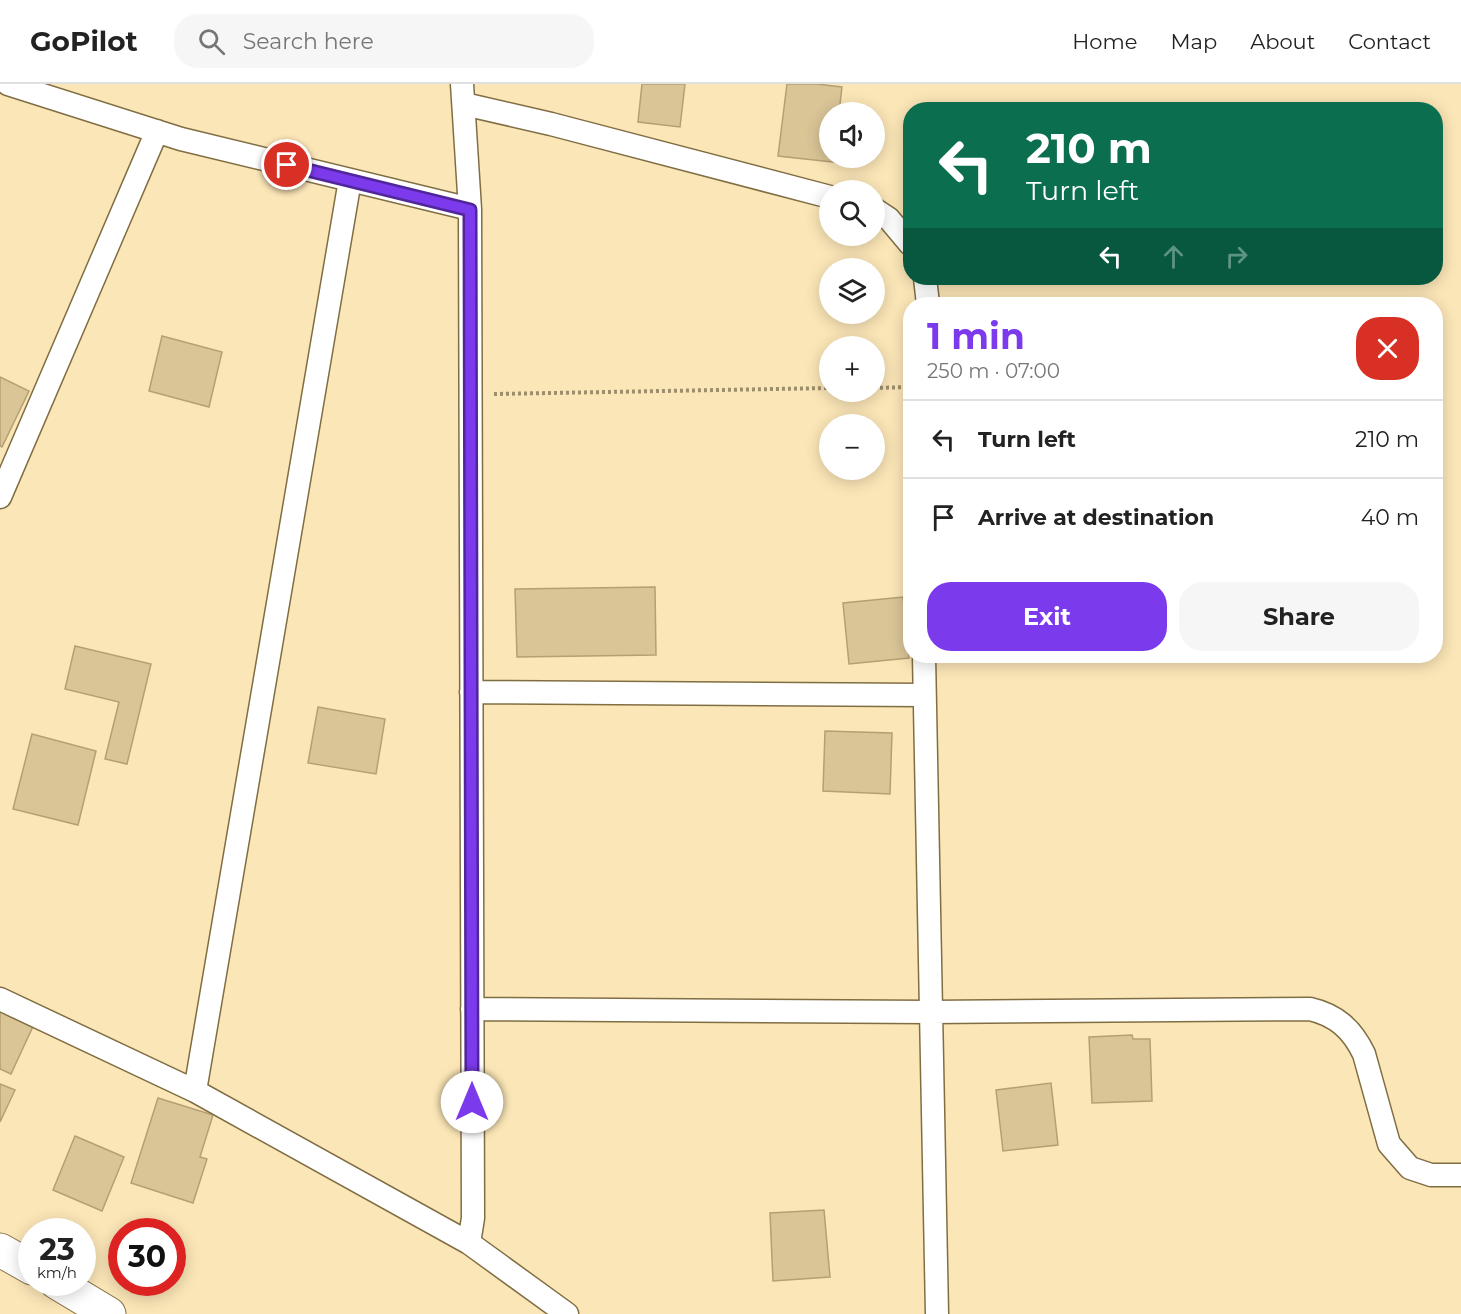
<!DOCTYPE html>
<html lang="en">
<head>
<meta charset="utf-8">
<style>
  :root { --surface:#fff; --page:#f6f6f6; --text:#222; --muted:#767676; --line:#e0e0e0; --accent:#7c3aed }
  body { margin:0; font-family:Montserrat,sans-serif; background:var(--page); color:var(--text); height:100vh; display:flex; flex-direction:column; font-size:22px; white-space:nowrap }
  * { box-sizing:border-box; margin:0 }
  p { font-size:20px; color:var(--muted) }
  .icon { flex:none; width:33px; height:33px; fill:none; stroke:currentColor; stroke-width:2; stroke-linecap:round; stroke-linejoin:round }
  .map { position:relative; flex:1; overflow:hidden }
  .sheet { position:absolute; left:903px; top:213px; width:540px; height:366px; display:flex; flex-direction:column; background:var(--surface); border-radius:24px; box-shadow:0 3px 15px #0003 }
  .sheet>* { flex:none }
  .guide { position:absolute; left:903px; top:18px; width:540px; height:183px; border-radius:24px; box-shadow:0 3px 15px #0003; background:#0b6e4f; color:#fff; overflow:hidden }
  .buttons { position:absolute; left:819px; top:18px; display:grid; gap:12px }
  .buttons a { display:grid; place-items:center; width:66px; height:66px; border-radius:50%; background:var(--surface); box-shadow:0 3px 15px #0003; font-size:30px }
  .speed { position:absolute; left:18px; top:1134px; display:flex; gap:12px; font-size:30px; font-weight:700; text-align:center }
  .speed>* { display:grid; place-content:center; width:78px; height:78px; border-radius:50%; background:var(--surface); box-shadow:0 3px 15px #0003; line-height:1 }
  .speed small { font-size:15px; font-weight:400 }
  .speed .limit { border:9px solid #d22; background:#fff; color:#111 }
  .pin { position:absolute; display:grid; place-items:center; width:51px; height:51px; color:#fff; margin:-26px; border:3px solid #fff; border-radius:50%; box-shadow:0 2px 6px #0007 }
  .me { position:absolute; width:66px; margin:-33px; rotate:0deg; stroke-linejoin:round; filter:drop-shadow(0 0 4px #0008) }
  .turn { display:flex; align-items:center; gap:21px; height:126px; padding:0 24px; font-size:27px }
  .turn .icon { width:78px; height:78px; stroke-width:2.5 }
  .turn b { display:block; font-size:42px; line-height:51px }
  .lanes { display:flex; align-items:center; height:57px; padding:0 24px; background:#0003; justify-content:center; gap:30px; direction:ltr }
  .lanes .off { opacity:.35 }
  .round { display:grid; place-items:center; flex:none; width:63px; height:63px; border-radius:24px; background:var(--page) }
  .headline { display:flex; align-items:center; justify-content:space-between; height:102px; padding:0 24px }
  h1 { font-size:36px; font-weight:700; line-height:45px; color:var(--accent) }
  .cta { display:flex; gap:12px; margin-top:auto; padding:12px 24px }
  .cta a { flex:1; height:69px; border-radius:24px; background:var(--accent); color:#fff; font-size:24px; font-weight:700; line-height:69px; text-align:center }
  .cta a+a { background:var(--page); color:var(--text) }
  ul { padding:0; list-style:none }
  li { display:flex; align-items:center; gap:18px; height:78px; padding:0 24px; border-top:2px solid var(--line) }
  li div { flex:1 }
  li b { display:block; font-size:22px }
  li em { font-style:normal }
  header { display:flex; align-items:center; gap:36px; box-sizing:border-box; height:84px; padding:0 30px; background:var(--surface); border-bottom:2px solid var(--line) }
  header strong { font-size:28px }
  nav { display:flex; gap:33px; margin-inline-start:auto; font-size:21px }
  .search { width:420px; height:54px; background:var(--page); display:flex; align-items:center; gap:15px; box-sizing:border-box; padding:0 21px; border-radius:24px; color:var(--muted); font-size:22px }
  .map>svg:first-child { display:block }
</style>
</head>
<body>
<header>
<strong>GoPilot</strong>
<div class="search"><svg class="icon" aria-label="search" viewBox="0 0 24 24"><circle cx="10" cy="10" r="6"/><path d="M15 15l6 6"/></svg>Search here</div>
<nav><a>Home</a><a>Map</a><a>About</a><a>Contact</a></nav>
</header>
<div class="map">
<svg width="1461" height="1230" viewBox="0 0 1461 1230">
  <rect width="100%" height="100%" fill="#fbe6b7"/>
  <path fill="#dac597" stroke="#b4a074" stroke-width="1.5" d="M642,0H685L680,43L638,38Z
    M787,0H817L842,3L839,28H830V74H851L850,80L778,72Z
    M162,252L222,268L209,323L149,307Z
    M0,293L29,307L2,363L0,362Z
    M655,503L656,571L517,573L515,505Z
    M903,513L909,574L849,580L843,519Z
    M75,562L151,580L127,680L105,675L119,618L65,605Z
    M318,623L385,635L376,690L308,679Z
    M825,647L892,649L890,710L823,707Z
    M32,650L96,667L78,741L13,725Z
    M0,922L35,938L11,990L0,985Z
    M1132,951L1133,955H1150L1152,1017L1092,1019L1089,953Z
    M1051,999L1058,1061L1003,1067L996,1006Z
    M0,1000L15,1006L0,1038Z
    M158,1014L213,1031L200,1073L207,1075L193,1119L131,1099Z
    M75,1052L124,1073L102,1127L53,1106Z
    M824,1126L830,1193L773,1197L770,1129Z"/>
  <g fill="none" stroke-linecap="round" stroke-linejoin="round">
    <g stroke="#806e43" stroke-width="25">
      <path id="street" d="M8,0L181,55L470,125
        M462,0L470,125L473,1134L469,1159
        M464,20L551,40L830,113
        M874,125L889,135L910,160
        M925,194L928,220
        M0,413L157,47
        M924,572L937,1230
        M471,608L924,611
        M0,915L195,1007L469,1159L567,1230
        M472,925L930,928L1310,925C1336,931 1352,945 1364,970L1389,1060L1410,1084L1431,1091H1461
        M195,1007L350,96"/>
    </g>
    <g stroke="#806e43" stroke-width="35">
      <path id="secondary" d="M0,1166L32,1184
        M56,1198L109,1230"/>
    </g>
    <path stroke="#9c8d6b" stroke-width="4" stroke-dasharray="3 3" stroke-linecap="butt" d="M874,304L910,303
      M494,310L830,304"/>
    <use href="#street" stroke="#fff" stroke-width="22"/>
    <use href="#secondary" stroke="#fff" stroke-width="33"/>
  </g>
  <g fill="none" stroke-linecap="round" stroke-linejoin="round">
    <g stroke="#51269a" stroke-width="15">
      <path id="route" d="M287,81L470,126L472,1018"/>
    </g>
    <use href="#route" stroke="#7c3aed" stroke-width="10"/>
  </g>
</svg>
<div class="buttons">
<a><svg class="icon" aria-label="sound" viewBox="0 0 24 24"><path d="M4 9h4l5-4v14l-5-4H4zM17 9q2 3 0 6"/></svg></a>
<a><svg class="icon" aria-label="search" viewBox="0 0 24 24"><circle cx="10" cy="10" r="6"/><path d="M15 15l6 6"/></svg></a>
<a><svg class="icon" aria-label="layers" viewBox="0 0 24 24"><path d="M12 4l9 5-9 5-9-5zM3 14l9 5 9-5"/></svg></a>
<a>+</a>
<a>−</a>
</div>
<div class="speed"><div>23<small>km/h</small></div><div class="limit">30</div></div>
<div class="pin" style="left:287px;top:81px;background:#d93025"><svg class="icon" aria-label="arrive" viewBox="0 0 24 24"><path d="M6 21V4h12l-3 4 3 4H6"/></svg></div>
<svg class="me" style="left:472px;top:1018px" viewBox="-20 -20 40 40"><circle r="19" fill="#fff"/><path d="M0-13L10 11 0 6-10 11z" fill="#7c3aed"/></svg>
<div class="guide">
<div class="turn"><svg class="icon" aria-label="left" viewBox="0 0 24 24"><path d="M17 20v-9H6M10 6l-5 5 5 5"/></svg><div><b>210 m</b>Turn left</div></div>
<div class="lanes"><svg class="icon" aria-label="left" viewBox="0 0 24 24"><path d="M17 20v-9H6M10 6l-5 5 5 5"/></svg><svg class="icon off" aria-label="ahead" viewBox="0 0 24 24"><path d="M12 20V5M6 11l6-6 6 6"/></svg><svg class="icon off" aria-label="right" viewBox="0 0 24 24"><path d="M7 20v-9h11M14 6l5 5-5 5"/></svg></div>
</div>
<section class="sheet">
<div class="headline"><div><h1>1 min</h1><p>250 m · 07:00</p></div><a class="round" style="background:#d93025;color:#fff"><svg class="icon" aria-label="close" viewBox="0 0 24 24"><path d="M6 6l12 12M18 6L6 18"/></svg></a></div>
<ul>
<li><svg class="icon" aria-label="left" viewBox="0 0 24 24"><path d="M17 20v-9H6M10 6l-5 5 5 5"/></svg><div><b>Turn left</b></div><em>210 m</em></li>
<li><svg class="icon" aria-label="arrive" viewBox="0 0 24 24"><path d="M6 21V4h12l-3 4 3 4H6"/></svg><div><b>Arrive at destination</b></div><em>40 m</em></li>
</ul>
<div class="cta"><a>Exit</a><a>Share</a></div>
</section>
</div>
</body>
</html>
